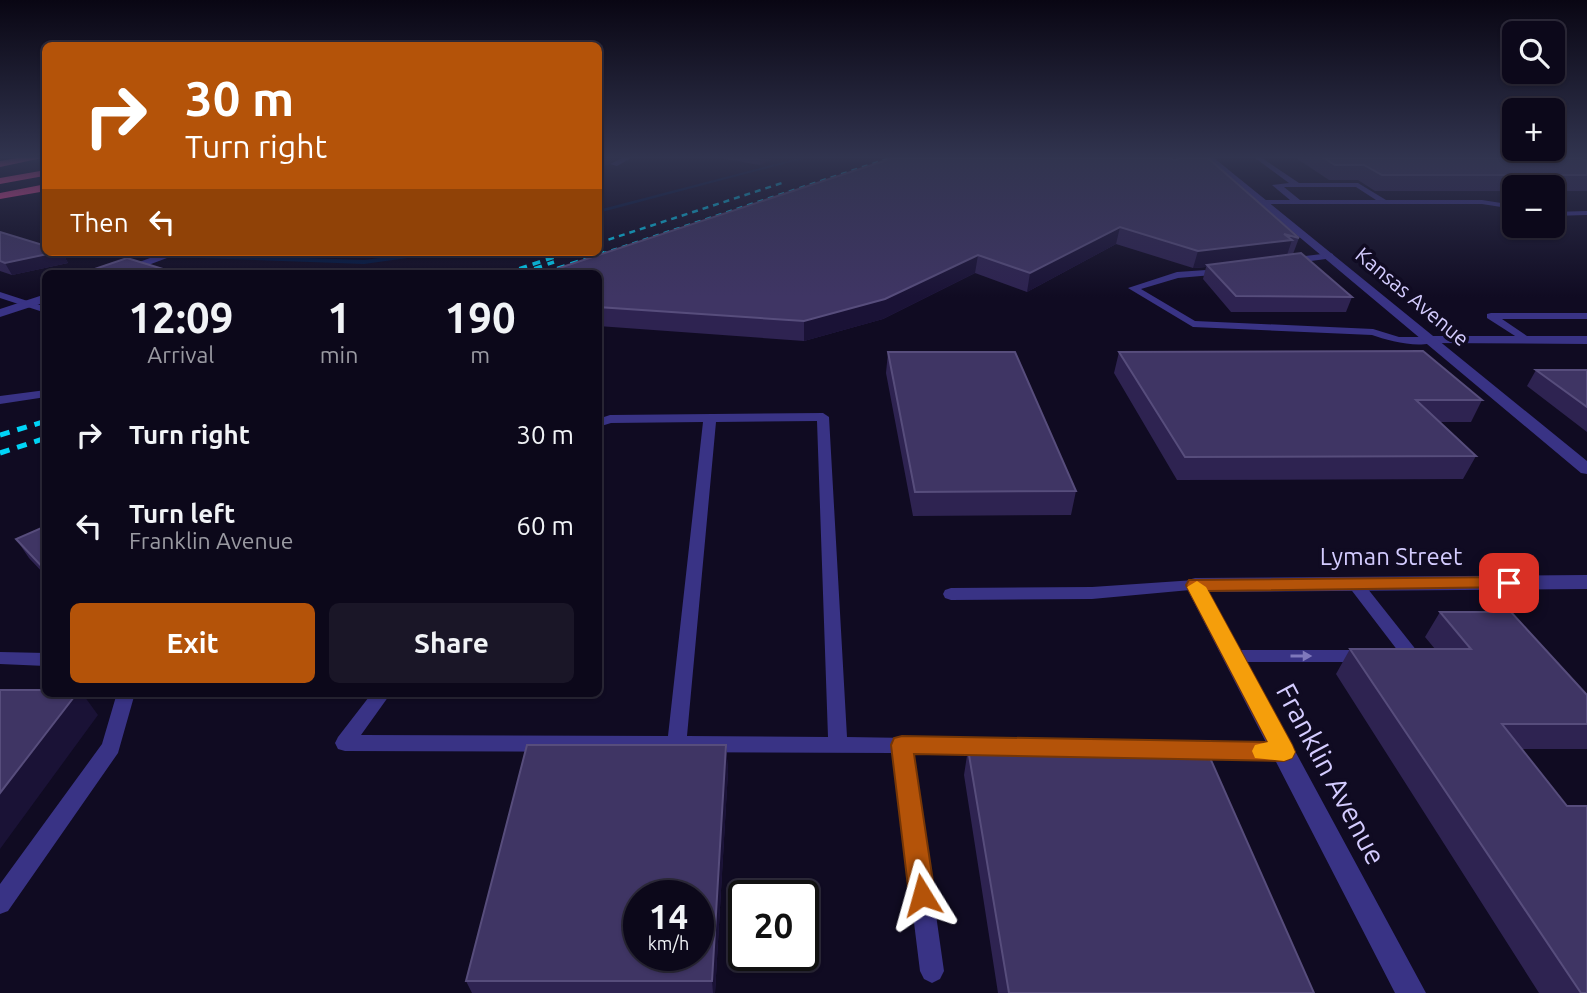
<!DOCTYPE html>
<html lang="en">
<head>
<meta charset="utf-8">
<style>
  :root { --surface:#0c081a; --page:#1a1627; --text:#f1f3f6; --muted:#9a9aa2; --line:#2c2939; --accent:#b45309 }
  body { margin:0; font-family:Ubuntu,sans-serif; background:var(--page); color:var(--text); height:100vh; display:flex; flex-direction:column; font-size:26px; white-space:nowrap }
  * { box-sizing:border-box; margin:0 }
  p { font-size:23px; color:var(--muted) }
  .icon { flex:none; width:38px; height:38px; fill:none; stroke:currentColor; stroke-width:2; stroke-linecap:round; stroke-linejoin:round }
  .map { position:relative; flex:1; overflow:hidden }
  .details { position:absolute; left:42px; top:270px; width:560px; height:427px; display:flex; flex-direction:column; background:var(--surface); border-radius:10px; box-shadow:0 2px 5px #0004,0 0 0 2px var(--line) }
  .details>* { flex:none }
  .top-card { position:absolute; left:42px; top:42px; width:560px; height:214px; border-radius:10px; box-shadow:0 2px 5px #0004,0 0 0 2px var(--line); background:#b45309; color:#fff; overflow:hidden }
  .fabs { position:absolute; left:1502px; top:21px; display:grid; gap:14px }
  .fabs a { display:grid; place-items:center; width:63px; height:63px; border-radius:10px; background:var(--surface); box-shadow:0 2px 5px #0004,0 0 0 2px var(--line); font-size:35px }
  .speed { position:absolute; left:623px; top:880px; display:flex; gap:14px; font-size:35px; font-weight:700; text-align:center }
  .speed>* { display:grid; place-content:center; width:91px; height:91px; border-radius:50%; background:var(--surface); box-shadow:0 2px 5px #0004,0 0 0 2px var(--line); line-height:1 }
  .speed small { font-size:18px; font-weight:400 }
  .speed .limit { border:4px solid #111; border-radius:10px; background:#fff; color:#111 }
  .pin { position:absolute; display:grid; place-items:center; width:60px; height:60px; color:#fff; margin:-30px; border-radius:14px; box-shadow:0 4px 10px #0006 }
  .me { position:absolute; width:77px; margin:-38px; rotate:352deg; stroke-linejoin:round; filter:drop-shadow(0 0 5px #0008) }
  .turn { display:flex; align-items:center; gap:24px; height:147px; padding:0 28px; font-size:32px }
  .turn .icon { width:91px; height:91px; stroke-width:2.5 }
  .turn b { display:block; font-size:49px; line-height:60px }
  .then { display:flex; align-items:center; height:66px; padding:0 28px; background:#0003; gap:14px; font-size:26px }
  .eta { display:flex; justify-content:space-evenly; align-items:center; height:119px; text-align:center }
  .eta b { font-size:42px; font-weight:700; line-height:49px }
  .button { display:flex; gap:14px; margin-top:auto; padding:14px 28px }
  .button a { flex:1; height:80px; border-radius:10px; background:var(--accent); color:#fff; font-size:28px; font-weight:700; line-height:80px; text-align:center }
  .button a+a { background:var(--page); color:var(--text) }
  ul { padding:0; list-style:none }
  li { display:flex; align-items:center; gap:21px; height:91px; padding:0 28px }
  li div { flex:1 }
  li b { display:block; font-size:26px }
  li em { font-style:normal }
  .map>svg:first-child { display:block }
</style>
</head>
<body>
<div class="map">
<svg width="1587" height="993" viewBox="0 0 1587 993">
  <rect width="100%" height="100%" fill="#100b22"/>
  <g fill="none" stroke-linecap="round" stroke-linejoin="round">
    <path fill="#051941" fill-rule="evenodd" d="M799,158H806L598,213V210Z
      M425,252H440L437,254L364,264L198,258L195,256L198,254L364,260Z"/>
    <path fill="#393385" fill-rule="evenodd" d="M622,158H631L617,166L610,164Z
      M1255,158H1262L1299,183H1358L1386,200H1482L1514,205V209L1482,204H1263L1259,202L1260,200H1290L1272,185L1289,183ZM1284,187H1356L1376,200H1300Z
      M1587,211V215L1552,216V212Z
      M1330,253L1333,254V258L1289,264L1284,261L1289,258Z
      M1221,269L1226,272L1224,274L1178,278L1141,289L1195,321L1373,329L1399,337H1433L1438,340C1423,350 1389,341 1372,335L1193,327L1128,288L1177,272Z
      M0,292L46,307V313L0,298Z
      M1491,313H1587V319H1502L1530,338L1531,340L1526,343L1487,318V314Z
      M46,390V397L0,404V396Z
      M823,413L829,417L847,737L1284,744L1291,746L1294,752L1291,758L1284,760L913,753L944,971L940,979L932,983L924,979L920,971L893,753L345,751L338,749L335,743L338,737L372,693H391L361,735L668,736L703,422L611,423L598,427V419L610,415ZM817,421L828,737L687,736L716,422Z
      M1354,578L1360,579L1417,651L1420,656L1417,661L1411,662L1396,661L1393,656L1398,651L1346,583L1348,579Z
      M1195,580L1201,581L1203,585L1201,589L1092,599L951,600L945,598L943,594L945,590L951,588L1092,587Z
      M1233,650H1365L1371,651L1374,656L1371,661L1365,662H1233L1227,661L1224,656L1227,651Z
      M0,652L46,653V666L0,664Z
      M117,693H135L118,753L8,911L0,914V884L102,744Z"/>
    <path fill="#393385" fill-rule="evenodd" d="M1433,336H1587V344L1428,343L1426,340Z
      M1587,575V589L1209,592L1426,993H1395L1185,585L1188,580L1195,578Z"/>
    <path fill="#393385" fill-rule="evenodd" d="M1205,158H1214L1587,461V474L1581,473Z
      M166,252H183L127,273H110Z
      M46,294V302L0,317V309Z"/>
    <path fill="#ff4798" fill-rule="evenodd" d="M18,158H42L0,167V161Z
      M40,171L44,172V176L0,184V178Z
      M46,184V191L0,199V193Z"/>
    <path stroke="#00d4f7" stroke-width="2.5" stroke-dasharray="6 5" stroke-linecap="butt" d="M598,243L782,183
      M565,254L571,252
      M601,254L890,158"/>
    <path stroke="#00d4f7" stroke-width="3.5" stroke-dasharray="8 6" stroke-linecap="butt" d="M506,273L570,252
      M521,273L554,262
      M544,273L606,252"/>
    <path stroke="#00d4f7" stroke-width="5" stroke-dasharray="10 8" stroke-linecap="butt" d="M0,435L46,421
      M0,453L46,438"/>
  </g>
  <path fill="#2e2351" d="M720,158H774L760,165Z
    M1167,158L1299,238L1293,254L1352,297L1346,312H1231L1203,279L1206,267L1193,268L1116,244L1027,292L975,273L883,319L804,341L598,326V273Z
    M1296,158H1580L1587,161V191H1552V187H1514V191H1375L1358,180H1329Z
    M0,232L46,252H62L68,263L12,275L0,271Z
    M888,352L1076,491L1071,515L913,516L886,373Z
    M1119,352L1482,400L1471,422H1439L1476,456L1463,479L1177,480L1114,373Z
    M1536,370H1587V432L1527,386Z
    M46,526V576L29,558L16,539Z
    M1440,612L1587,695V749H1522L1567,806L1587,993H1539L1336,674L1350,649H1435L1425,637Z
    M726,745L728,771L715,993H472L466,981Z
    M968,749L1314,993H998L964,775Z"/>
  <path fill="#1a1236" d="M598,158H618L608,165L598,168Z
    M760,158H774L760,165Z
    M1120,227L1116,244L1027,292L1030,273Z
    M1292,240L1286,258L1207,265L1206,267L1193,268L1198,251Z
    M57,252H62L68,263L12,275L5,263Z
    M978,255L975,273L883,319L804,341V321Z
    M77,693H82L98,715L0,849V793Z
    M726,745L728,771L715,993H713L712,981Z"/>
  <path fill="#3f3564" stroke="#574d7c" stroke-width="2" fill-rule="evenodd" d="M893,158H1167L1176,160L1181,158H1208L1299,238L1284,234L1292,240L1198,251L1120,227L1030,273L978,255L885,299L804,321L598,307V273H544Z
    M1324,158H1580L1587,161V175H1382L1364,165H1335Z
    M0,232L46,246V252H57L5,263L0,261Z
    M1301,253L1352,297L1236,296L1207,265Z
    M127,258L176,273H83Z
    M1423,351L1482,400H1416L1476,456L1185,457L1119,352Z
    M888,352H1015L1076,491L915,492Z
    M1536,370H1587V407Z
    M46,526V571L16,539Z
    M1440,612H1511L1587,695V724H1502L1567,806H1587V993H1581L1350,649H1471Z
    M0,690H46V693H77L0,793Z
    M527,745H726L712,981H466ZM639,896H698V956H639Z
    M968,749L1207,751L1314,993H1009Z"/>
  <defs><path id="oneway-solid" d="M-6-.8H1V-3.2L6.5 0L1 3.2V.8H-6Z" transform="scale(1.75)"/></defs>
  <use fill="#7f78bc" href="#oneway-solid" transform="translate(1301 656)"/>
  <linearGradient id="sky" x2="0" y2="1"><stop stop-color="#090613"/><stop offset="0.53" stop-color="#31344f"/><stop offset="1" stop-color="#31344f" stop-opacity="0"/></linearGradient>
  <rect width="1587" height="297" fill="url(#sky)"/>
  <path fill="#b45309" stroke="#753606" stroke-width="2" d="M1509,577L1518,583L1516,587L1208,591L1292,745L1295,752L1292,758L1284,761L914,754L935,895L931,904L922,908L913,904L909,895L891,745L894,738L902,736L1268,742L1186,585L1189,580Z"/>
  <path fill="#f59e0b" d="M1197,581L1206,587L1292,745L1295,752L1292,758L1284,761L1255,758L1252,751L1255,745L1268,742L1187,587Z"/>
  <g text-anchor="middle" stroke-width="7" stroke-linejoin="round" paint-order="stroke">
    <g font-size="21" fill="#d4ccff" stroke="#100b22">
      <text transform="translate(1412 297) rotate(40)" y="7">Kansas Avenue</text>
    </g>
    <g font-size="24" fill="#d4ccff" stroke="#100b22">
      <text x="1391" y="565">Lyman Street</text>
    </g>
    <g font-size="28" fill="#d4ccff" stroke="#100b22">
      <text transform="translate(1331 774) rotate(62)" y="10">Franklin Avenue</text>
    </g>
  </g>
</svg>
<div class="fabs">
<a><svg class="icon" aria-label="search" viewBox="0 0 24 24"><circle cx="10" cy="10" r="6"/><path d="M15 15l6 6"/></svg></a>
<a>+</a>
<a>−</a>
</div>
<div class="speed"><div>14<small>km/h</small></div><div class="limit">20</div></div>
<div class="pin" style="left:1509px;top:583px;background:#d93025"><svg class="icon" aria-label="arrive" viewBox="0 0 24 24"><path d="M6 21V4h12l-3 4 3 4H6"/></svg></div>
<svg class="me" style="left:922px;top:895px" viewBox="-20 -20 40 40"><path d="M0-17L14 15 0 8-14 15z" fill="#b45309" stroke="#fff" stroke-width="4"/></svg>
<div class="top-card">
<div class="turn"><svg class="icon" aria-label="right" viewBox="0 0 24 24"><path d="M7 20v-9h11M14 6l5 5-5 5"/></svg><div><b>30 m</b>Turn right</div></div>
<div class="then">Then<svg class="icon" aria-label="left" viewBox="0 0 24 24"><path d="M17 20v-9H6M10 6l-5 5 5 5"/></svg></div>
</div>
<section class="details">
<div class="eta">
<div><b>12:09</b><p>Arrival</p></div>
<div><b>1</b><p>min</p></div>
<div><b>190</b><p>m</p></div>
</div>
<ul>
<li><svg class="icon" aria-label="right" viewBox="0 0 24 24"><path d="M7 20v-9h11M14 6l5 5-5 5"/></svg><div><b>Turn right</b></div><em>30 m</em></li>
<li><svg class="icon" aria-label="left" viewBox="0 0 24 24"><path d="M17 20v-9H6M10 6l-5 5 5 5"/></svg><div><b>Turn left</b><p>Franklin Avenue</p></div><em>60 m</em></li>
</ul>
<div class="button"><a>Exit</a><a>Share</a></div>
</section>
</div>
</body>
</html>
